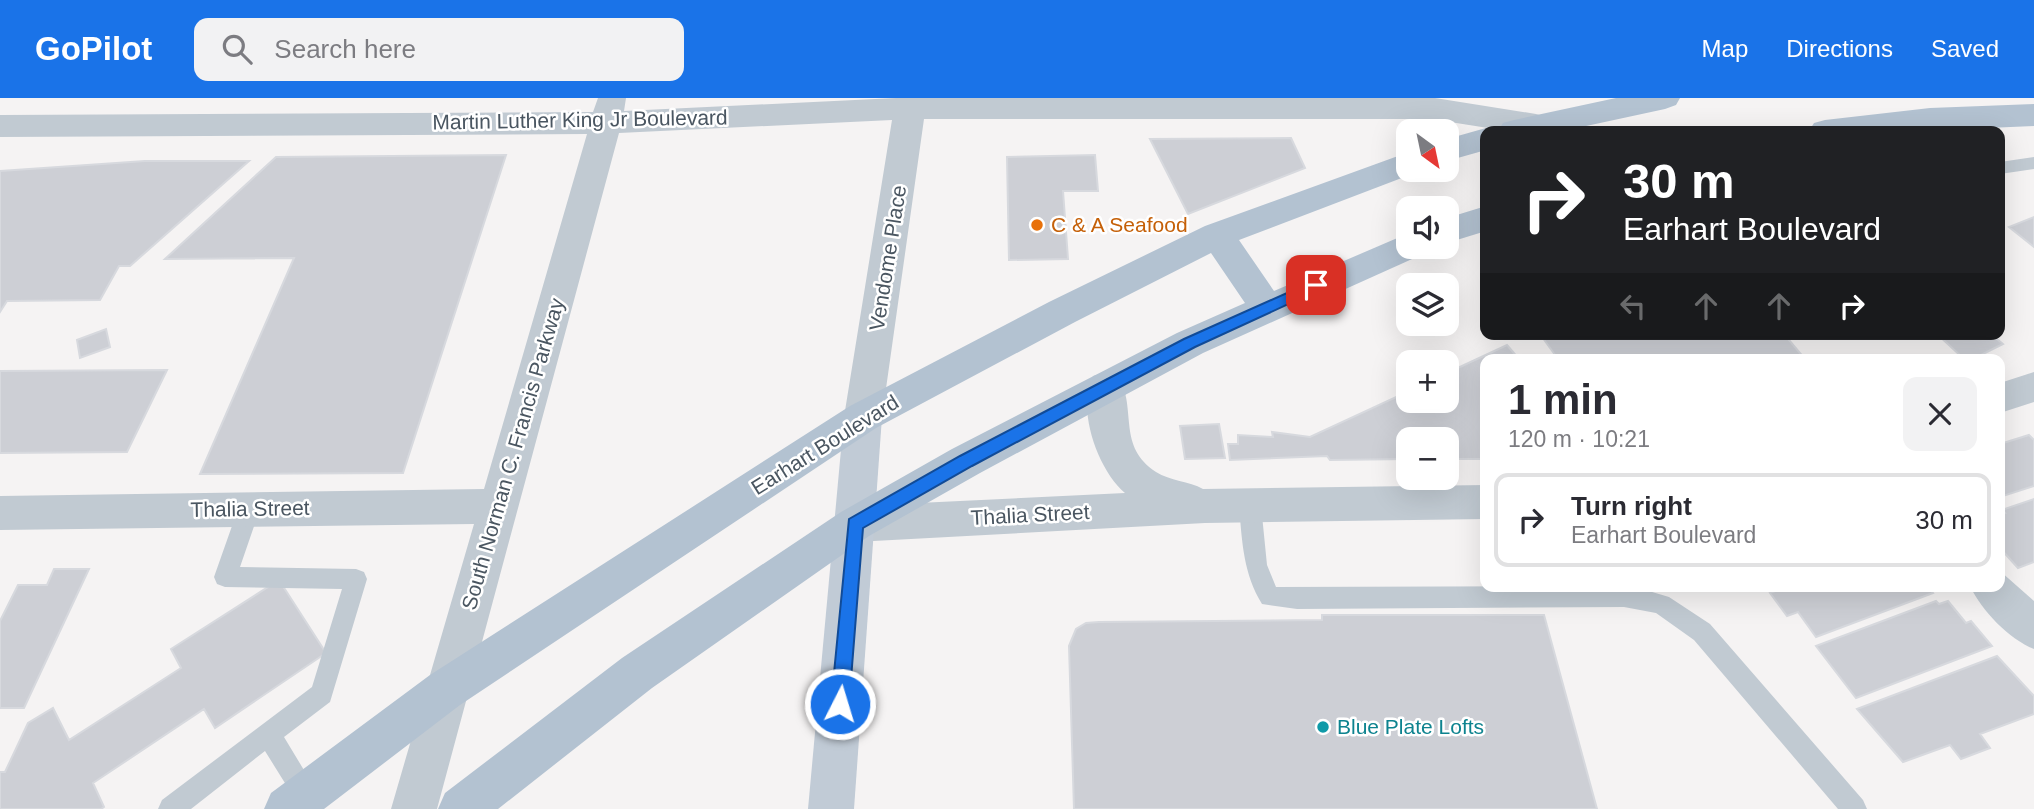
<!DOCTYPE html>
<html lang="en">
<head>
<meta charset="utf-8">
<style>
  :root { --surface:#fff; --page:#f2f2f3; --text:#2b2b33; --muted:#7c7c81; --line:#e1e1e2; --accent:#1a73e8 }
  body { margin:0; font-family:Arial,sans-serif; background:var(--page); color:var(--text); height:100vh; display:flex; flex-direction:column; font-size:26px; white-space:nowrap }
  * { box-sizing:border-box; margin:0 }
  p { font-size:23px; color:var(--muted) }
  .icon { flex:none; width:38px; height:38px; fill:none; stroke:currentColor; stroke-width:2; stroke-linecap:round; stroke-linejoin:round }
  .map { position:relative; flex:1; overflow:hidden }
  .side { position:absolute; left:1480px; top:256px; width:525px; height:238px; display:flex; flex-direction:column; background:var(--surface); border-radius:14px; box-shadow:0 7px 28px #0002 }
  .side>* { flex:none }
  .guide { position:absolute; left:1480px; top:28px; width:525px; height:214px; border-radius:14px; box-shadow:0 7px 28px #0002; background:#202124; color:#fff; overflow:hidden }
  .needle { width:46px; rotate:147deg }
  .fabs { position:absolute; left:1396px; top:21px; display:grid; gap:14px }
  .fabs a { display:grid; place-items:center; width:63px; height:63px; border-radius:14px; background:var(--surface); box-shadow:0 7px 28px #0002; font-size:35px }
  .pin { position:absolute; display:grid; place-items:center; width:60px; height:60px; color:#fff; margin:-30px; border-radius:14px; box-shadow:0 4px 10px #0006 }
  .me { position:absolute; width:77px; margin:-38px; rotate:5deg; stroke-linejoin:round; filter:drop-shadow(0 0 5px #0008) }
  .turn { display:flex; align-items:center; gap:24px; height:147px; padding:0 28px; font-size:32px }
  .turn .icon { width:91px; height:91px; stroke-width:2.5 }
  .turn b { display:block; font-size:49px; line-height:60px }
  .lanes { display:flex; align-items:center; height:66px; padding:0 28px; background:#0003; justify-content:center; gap:35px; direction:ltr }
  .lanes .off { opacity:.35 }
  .round { display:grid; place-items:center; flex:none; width:74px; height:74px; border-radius:14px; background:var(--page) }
  .head { display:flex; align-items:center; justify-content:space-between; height:119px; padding:0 28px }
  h1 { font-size:42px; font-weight:700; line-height:52px }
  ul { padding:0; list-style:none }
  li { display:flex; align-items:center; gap:21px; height:94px; margin:0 14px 10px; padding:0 14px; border:4px solid var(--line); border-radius:14px }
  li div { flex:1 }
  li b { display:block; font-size:26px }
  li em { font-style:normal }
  header { display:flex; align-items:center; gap:42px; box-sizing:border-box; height:98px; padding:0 35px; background:var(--accent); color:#fff }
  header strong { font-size:33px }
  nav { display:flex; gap:38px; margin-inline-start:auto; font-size:24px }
  .search { width:490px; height:63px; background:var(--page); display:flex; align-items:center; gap:18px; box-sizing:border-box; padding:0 24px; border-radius:14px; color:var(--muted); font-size:26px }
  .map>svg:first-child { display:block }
</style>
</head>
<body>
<header>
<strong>GoPilot</strong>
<div class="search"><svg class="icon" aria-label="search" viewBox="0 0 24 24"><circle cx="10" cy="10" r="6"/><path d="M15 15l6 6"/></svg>Search here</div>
<nav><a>Map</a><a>Directions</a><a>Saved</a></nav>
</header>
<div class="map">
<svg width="2034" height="711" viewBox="0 0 2034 711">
  <rect width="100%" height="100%" fill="#f5f3f3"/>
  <path fill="#cdcfd5" stroke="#d7d9de" stroke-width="2" d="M1291,40L1305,70L1188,116L1150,41Z
    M506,57L403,375L200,376L294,160L165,161L276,59Z
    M1095,57L1098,93H1063L1068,161L1009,162L1007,59Z
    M145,63H249L130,168H119L100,202L7,203L0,214V73Z
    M2034,119V149L2009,129Z
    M106,231L110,249L80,260L77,242Z
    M1540,236H1784L1805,261H1558Z
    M1937,236H1991L2003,246L1973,261H1964Z
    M1507,247L1519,261H1486V361H1447V341H1409V361L1330,362L1327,358L1230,362L1228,346H1238V337L1273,339L1272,334L1310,339L1409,293V303H1447V275Z
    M167,272L127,354L0,355V273Z
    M1219,326L1225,360L1185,361L1180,328Z
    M2029,337L2034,342V388L2000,399V346Z
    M2034,401V464L2018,470L2000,450V416L2005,415L2002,412Z
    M54,471H89L24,610H0V523L18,487H47Z
    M279,482L326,555L215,630L204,611L93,685L104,709L101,711H0V674H5L28,625L53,610L69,642L181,570L171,551Z
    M1788,488H1927L1933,495L1816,539L1798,514L1787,518L1770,495Z
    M1936,503L1939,506L1948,503L1966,525L1971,523L1992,548L1856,600L1816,548Z
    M1322,517H1544L1597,711H1074L1069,548L1076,531L1086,525L1099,524L1322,522Z
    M1997,558L2034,598V616L1980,636L1990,650L1961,661L1950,647L1903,664L1857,611Z"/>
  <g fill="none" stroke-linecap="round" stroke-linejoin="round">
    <path fill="#c1cad2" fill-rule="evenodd" d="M2034,59V71L2000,76V64Z
      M1250,398L1258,400L1261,407L1267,467L1276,489L1632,488L1669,499L1710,526L1863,702L1867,711H1838L1694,542L1656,515L1624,509L1297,511L1262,506C1243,475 1242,443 1239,407L1242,400Z
      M249,402L257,404L260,411L240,469L356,471L364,474L367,481L330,604L284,639L319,697L316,706L307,709L298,706L265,653L191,711H158L162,702L312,589L342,491L225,489L217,486L214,479L238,411L241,404Z"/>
    <path fill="#c1cad2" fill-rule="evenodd" d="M598,0H626L624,13L896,0H1435L1536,16L1547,19L1552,27L1548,33H1507L1431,21H924L882,319L876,330L863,335L850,330L844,319L892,22L619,35L437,711H391L474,426L0,432V398L484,391L587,36L0,39V17L593,14Z
      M1106,274L1119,278C1137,313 1117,348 1156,374C1170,383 1189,383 1203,391L1486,387V421L1205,425L855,444L841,438L835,426L841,414L855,408L1125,395C1098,372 1076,311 1093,278Z
      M2034,274V304L2000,315V285Z
      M2000,473L2034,503V551C2009,541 1982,513 1970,488H2000Z"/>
    <path fill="#c1cbd6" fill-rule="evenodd" d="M863,303L876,308L882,319L854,711H808L844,319L850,308Z"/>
    <path fill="#b3c2d1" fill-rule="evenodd" d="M1616,0H1680L1676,7L1665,11L1563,33H1498L1503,25L1514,22Z
      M2034,6V28L1918,33H1809L1814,25L1825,22L1930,10Z
      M1486,30L1497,33H1486V52L1447,63V41Z
      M1409,54V72L1420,73L1239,142L1274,193L1409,135V149H1426L1421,157L1203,255L980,375L869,438L652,590L498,711H438L445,695L622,560L841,414L952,351L1177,235L1245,205L1211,155L1075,224L876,330L460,607L324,711H264L271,695L430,577L850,308L1049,204L1205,128Z
      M1486,108V133L1447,145V120Z"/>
  </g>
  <path fill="#1a73e8" stroke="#114b97" stroke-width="2" d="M1316,182L1321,183L1323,187L1321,191L1195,249L972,368L863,430L849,606L846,613L840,615L834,613L831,606L849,421L960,358L1184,241Z"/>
  <circle fill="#e8710a" stroke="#fff" stroke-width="2.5" cx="1037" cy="127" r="7"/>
  <circle fill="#0f9aa8" stroke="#fff" stroke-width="2.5" cx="1323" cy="629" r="7"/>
  <g text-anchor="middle" stroke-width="5" stroke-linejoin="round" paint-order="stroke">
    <g font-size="21" fill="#4a5661" stroke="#fff">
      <text transform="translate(580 22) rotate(-1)" y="7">Martin Luther King Jr Boulevard</text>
      <text transform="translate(888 160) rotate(-81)" y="7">Vendome Place</text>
      <text transform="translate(825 347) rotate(-32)" y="7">Earhart Boulevard</text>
      <text transform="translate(513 356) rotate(-74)" y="7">South Norman C. Francis Parkway</text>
      <text transform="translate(250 411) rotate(-1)" y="7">Thalia Street</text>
      <text transform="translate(1030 417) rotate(-3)" y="7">Thalia Street</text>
    </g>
    <g font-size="21" fill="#c56008" stroke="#fff" text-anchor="start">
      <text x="1051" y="134">C &amp; A Seafood</text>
    </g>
    <g font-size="21" fill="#0d838f" stroke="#fff" text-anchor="start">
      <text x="1337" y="636">Blue Plate Lofts</text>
    </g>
  </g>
</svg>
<div class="fabs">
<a><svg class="needle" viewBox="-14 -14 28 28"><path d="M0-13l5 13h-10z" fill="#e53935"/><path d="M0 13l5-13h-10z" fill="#7c7c81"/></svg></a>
<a><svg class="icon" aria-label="sound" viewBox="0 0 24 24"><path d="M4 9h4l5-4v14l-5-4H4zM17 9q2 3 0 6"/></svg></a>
<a><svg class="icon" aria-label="layers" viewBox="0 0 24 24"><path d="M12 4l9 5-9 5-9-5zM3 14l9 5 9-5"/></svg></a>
<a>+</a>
<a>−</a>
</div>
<div class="pin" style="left:1316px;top:187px;background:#d93025"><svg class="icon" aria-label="arrive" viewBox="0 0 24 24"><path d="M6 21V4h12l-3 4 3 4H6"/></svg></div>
<svg class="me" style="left:840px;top:606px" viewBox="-20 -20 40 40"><circle r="17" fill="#1a73e8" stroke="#fff" stroke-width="3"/><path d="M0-11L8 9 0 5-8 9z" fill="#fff"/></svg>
<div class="guide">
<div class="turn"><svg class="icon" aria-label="right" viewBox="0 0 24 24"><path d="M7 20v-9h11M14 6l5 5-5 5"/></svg><div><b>30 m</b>Earhart Boulevard</div></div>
<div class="lanes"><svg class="icon off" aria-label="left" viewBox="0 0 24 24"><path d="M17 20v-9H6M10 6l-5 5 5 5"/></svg><svg class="icon off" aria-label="ahead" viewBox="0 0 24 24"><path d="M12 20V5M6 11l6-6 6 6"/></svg><svg class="icon off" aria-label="ahead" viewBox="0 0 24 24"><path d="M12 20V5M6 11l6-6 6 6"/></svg><svg class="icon" aria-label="right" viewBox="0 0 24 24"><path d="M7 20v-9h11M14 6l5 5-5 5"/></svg></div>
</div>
<section class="side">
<div class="head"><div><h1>1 min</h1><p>120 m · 10:21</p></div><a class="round"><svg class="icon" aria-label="close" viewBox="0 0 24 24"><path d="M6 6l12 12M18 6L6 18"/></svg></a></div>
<ul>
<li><svg class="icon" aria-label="right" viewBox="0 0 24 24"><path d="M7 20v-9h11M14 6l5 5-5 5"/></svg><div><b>Turn right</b><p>Earhart Boulevard</p></div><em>30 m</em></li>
</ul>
</section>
</div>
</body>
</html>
